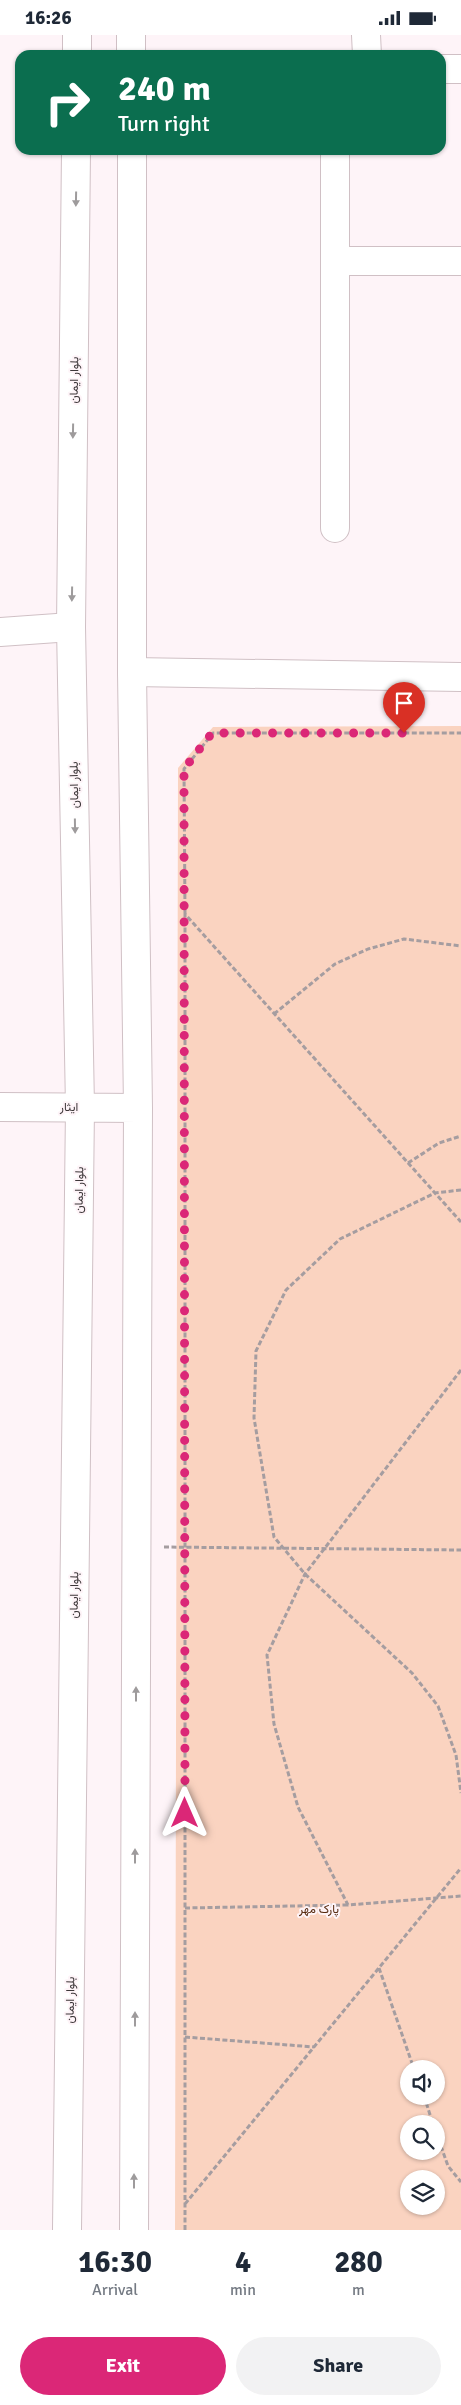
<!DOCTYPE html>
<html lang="en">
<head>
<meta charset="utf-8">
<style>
  :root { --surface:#fff; --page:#f2f2f3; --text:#1f2937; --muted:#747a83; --accent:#db2777 }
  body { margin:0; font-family:Signika,Vazirmatn,sans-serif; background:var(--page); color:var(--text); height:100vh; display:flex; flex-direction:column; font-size:19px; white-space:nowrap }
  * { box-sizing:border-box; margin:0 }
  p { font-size:16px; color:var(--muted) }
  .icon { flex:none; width:28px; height:28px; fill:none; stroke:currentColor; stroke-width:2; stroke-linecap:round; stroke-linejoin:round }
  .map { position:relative; height:2195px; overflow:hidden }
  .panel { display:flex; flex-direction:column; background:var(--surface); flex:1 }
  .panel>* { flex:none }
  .banner { position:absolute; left:15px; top:15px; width:431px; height:105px; border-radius:15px; box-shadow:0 1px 4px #0004; background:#0b6e4f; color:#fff; overflow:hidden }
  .controls { position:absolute; left:400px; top:2025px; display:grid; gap:10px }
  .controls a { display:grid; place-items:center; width:45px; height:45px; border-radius:50%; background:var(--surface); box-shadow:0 1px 4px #0004; font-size:25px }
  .pin { position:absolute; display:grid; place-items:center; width:42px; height:42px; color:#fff; margin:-51px -21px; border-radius:50% 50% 50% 0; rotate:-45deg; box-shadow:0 0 5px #0007 }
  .pin .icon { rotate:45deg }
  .me { position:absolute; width:55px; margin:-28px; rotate:0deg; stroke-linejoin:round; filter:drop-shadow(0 0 4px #0008) }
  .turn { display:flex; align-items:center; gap:18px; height:105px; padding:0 20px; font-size:22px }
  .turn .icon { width:65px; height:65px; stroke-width:2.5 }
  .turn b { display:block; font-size:35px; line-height:42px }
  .eta { display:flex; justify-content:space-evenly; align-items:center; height:85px; text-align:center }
  .eta b { font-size:30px; font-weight:700; line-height:35px }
  .primary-button { display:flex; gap:10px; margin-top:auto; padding:10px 20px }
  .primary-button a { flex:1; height:58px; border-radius:30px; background:var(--accent); color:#fff; font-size:20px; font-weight:700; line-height:58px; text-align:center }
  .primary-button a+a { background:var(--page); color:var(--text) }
  .status { display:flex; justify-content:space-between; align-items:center; height:35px; padding:0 25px; background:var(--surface); direction:ltr }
  .status svg { height:14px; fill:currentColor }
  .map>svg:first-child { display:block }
</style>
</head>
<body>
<div class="status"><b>16:26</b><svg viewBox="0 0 49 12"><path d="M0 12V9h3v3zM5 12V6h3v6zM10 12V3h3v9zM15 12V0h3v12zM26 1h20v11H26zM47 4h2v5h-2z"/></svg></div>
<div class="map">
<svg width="461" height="2195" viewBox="0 0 461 2195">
  <rect width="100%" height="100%" fill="#fef4f8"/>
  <path fill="#fad3c0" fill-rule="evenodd" d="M461,691V2195H175L178,733L213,692ZM409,2034H436V2061H409ZM409,2089H436V2116H409ZM409,2144H436V2171H409Z"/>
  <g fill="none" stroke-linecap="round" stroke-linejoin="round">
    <g stroke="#d0c0c5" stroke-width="30">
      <path id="minor" d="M366,0L367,20
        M441,34H461
        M335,226H461
        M335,493V115
        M0,597L71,592
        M132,637L461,642"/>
    </g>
    <g stroke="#d0c0c5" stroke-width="30">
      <path id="tertiary" d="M131,0V20
        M77,20V0
        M132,115V637L138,1073L134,2195
        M0,1072L138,1073
        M67,2195L80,1072L71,592L76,115"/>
    </g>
    <path stroke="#a59da0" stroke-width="3" stroke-dasharray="5 2.5" stroke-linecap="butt" d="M185,879L184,734L213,698H461
      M274,979L335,929L368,914L404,904L461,911
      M408,1128L439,1108L461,1101
      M461,1155L435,1158L340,1204L286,1255L256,1316L254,1383L274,1502L305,1539L412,1638L438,1671L456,1720L461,1758
      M461,1335L305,1539L267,1620L274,1689L298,1772L348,1870L461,1861
      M164,1512L461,1515
      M185,1873L348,1870
      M379,1933L414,2034
      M185,2002L314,2012
      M424,2061L433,2089
      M436,2097L448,2131L461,2147
      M185,2169L461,1833
      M185,2195V879L461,1187"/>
    <use href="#minor" stroke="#fff" stroke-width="28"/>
    <use href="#tertiary" stroke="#fff" stroke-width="28"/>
  </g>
  <defs><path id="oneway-solid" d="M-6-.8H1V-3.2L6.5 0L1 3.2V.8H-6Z" transform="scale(1.25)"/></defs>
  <g fill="#9e9b9c">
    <use href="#oneway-solid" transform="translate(76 164) rotate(91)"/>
    <use href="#oneway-solid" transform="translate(73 396) rotate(91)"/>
    <use href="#oneway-solid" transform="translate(72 559) rotate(91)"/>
    <use href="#oneway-solid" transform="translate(75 791) rotate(89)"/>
    <use href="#oneway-solid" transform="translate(136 1659) rotate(-90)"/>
    <use href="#oneway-solid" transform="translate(135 1821) rotate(-90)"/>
    <use href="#oneway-solid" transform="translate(135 1984) rotate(-90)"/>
    <use href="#oneway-solid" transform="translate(134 2146) rotate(-90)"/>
  </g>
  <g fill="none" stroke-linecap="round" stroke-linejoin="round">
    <path stroke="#db2777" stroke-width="9" stroke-dasharray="0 16.2" d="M185,1778L184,734L212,698H404"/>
  </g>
  <g text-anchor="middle" stroke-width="4" stroke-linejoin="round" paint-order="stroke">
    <g font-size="12" fill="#3d3739" stroke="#fef4f8">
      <text transform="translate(74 345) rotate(-89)" y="4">بلوار ایمان</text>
      <text transform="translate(74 750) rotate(-91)" y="4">بلوار ایمان</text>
      <text x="69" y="1076">ایثار</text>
      <text transform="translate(79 1155) rotate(-89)" y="4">بلوار ایمان</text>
      <text transform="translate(74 1560) rotate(-89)" y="4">بلوار ایمان</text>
      <text transform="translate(70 1965) rotate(-89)" y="4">بلوار ایمان</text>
    </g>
    <g font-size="12" fill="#55280d" stroke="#fef4f8">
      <text x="319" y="1878">پارک مهر</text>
    </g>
  </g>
</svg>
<div class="controls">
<a><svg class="icon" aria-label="sound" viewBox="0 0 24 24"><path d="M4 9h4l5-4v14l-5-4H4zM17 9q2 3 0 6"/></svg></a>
<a><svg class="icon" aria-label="search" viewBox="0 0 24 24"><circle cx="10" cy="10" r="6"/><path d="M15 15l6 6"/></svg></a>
<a><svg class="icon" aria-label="layers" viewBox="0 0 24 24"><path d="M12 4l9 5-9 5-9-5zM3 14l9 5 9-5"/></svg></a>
</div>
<div class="pin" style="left:404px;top:698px;background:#d93025"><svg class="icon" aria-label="arrive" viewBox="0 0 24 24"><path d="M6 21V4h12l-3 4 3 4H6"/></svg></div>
<svg class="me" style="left:185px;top:1778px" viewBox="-20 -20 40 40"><path d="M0-17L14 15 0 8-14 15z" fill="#db2777" stroke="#fff" stroke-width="4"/></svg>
<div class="banner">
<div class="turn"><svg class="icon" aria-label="right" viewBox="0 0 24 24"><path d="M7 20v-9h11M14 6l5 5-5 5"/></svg><div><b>240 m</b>Turn right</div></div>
</div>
</div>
<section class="panel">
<div class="eta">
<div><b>16:30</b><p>Arrival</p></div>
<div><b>4</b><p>min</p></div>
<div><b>280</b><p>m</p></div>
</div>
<div class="primary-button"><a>Exit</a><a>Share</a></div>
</section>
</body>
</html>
